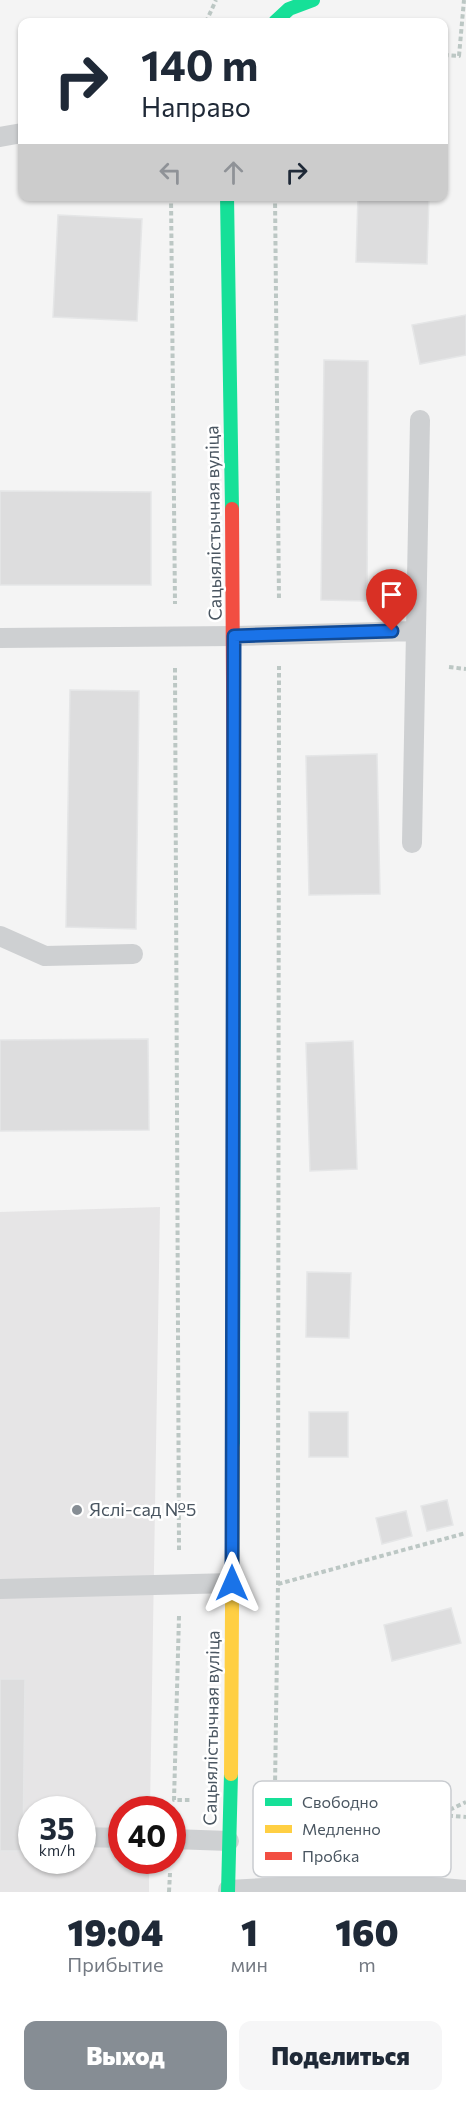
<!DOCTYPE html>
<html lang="ru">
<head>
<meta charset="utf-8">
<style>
  :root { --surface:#fff; --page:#f6f6f7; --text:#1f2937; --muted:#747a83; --accent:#868d94 }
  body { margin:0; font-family:Commissioner,sans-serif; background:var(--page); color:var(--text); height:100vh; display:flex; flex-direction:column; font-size:22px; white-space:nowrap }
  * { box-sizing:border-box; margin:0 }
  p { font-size:20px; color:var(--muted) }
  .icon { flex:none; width:33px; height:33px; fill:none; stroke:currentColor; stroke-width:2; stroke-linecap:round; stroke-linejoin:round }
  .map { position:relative; height:1892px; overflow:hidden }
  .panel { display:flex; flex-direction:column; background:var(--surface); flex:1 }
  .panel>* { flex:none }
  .banner { position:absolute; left:18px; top:18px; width:430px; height:183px; border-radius:12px; box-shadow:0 2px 4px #0004; background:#fff; color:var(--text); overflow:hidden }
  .speed { position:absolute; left:18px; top:1796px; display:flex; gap:12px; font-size:30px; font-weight:700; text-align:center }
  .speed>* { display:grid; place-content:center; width:78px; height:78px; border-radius:50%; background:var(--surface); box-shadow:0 2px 4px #0004; line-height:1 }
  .speed small { font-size:15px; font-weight:400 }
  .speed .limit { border:9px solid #d22; background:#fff; color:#111 }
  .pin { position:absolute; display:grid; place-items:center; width:51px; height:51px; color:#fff; margin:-62px -26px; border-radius:50% 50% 50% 0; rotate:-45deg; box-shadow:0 0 6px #0007 }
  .pin .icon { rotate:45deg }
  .me { position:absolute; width:66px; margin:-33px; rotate:0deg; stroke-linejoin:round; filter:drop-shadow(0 0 4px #0008) }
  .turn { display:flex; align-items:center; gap:21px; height:126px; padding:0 24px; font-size:27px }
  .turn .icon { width:78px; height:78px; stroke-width:2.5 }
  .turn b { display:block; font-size:42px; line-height:51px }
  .lanes { display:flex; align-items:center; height:57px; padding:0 24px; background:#0003; justify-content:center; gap:30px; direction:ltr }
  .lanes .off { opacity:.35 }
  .eta { display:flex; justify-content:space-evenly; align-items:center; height:102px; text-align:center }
  .eta b { font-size:36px; font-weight:800; line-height:42px }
  .action { display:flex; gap:12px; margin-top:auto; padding:12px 24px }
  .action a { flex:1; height:69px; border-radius:12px; background:var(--accent); color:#fff; font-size:24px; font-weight:800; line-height:69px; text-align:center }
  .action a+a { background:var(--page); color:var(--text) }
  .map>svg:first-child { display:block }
</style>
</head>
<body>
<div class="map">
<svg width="466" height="1892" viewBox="0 0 466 1892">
  <rect width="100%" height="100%" fill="#f4f4f4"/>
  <path fill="#e6e5e6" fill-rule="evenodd" d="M160,1207L150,1809H122V1860H149V1892H0V1212ZM32,1809H82V1860H32Z"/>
  <path fill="#ddddde" stroke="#e5e6e7" stroke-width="1.5" d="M358,196H429L427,264L356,262Z
    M58,215L142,219L137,321L53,317Z
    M466,315V355L420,364L412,325Z
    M324,360L368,361L367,601L321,600Z
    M0,491L151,492V585H0Z
    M70,690L139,691L136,929L66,927Z
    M377,754L380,894L309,895L306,756Z
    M148,1039L149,1130L0,1131V1040Z
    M353,1041L357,1169L310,1171L306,1043Z
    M307,1272L351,1273L349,1338L306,1337Z
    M309,1412H348V1457H309Z
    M447,1500L453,1525L427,1531L421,1506Z
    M406,1511L412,1536L382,1544L376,1518Z
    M451,1608L461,1643L392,1661L384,1625Z
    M0,1679H25L23,1851H0Z"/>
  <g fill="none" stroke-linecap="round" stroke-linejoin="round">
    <path stroke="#bcc7c4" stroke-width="4" stroke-dasharray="4.5 3" stroke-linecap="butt" d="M206,22L216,0
      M444,55L459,56L464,0
      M171,196L175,604
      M275,196L279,601
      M449,667L466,669
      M175,668L179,1552
      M278,1584L466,1533
      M179,1616L174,1800H190
      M269,1802L466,1817
      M443,1813L466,1802
      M274,1855L278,1584L279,666
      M169,1892L170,1873"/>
    <path stroke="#ced0d2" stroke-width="20" d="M0,137L22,133
      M0,638L234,636L415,631
      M412,843L420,420
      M0,936L45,956L133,954
      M0,1589L232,1583
      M82,1837L122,1838
      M172,1839L229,1841
      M228,1890L374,1882L466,1890"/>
    <path stroke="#16e098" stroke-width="14" d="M275,22L289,9L313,0
      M227,196L232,509
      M233,1447L234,854
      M228,1892L231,1774"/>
    <path stroke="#ffcf43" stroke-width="14" d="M231,1774L233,1447"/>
    <path stroke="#f24e42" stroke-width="14" d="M232,509L234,854"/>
  </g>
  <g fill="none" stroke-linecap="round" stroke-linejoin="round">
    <g stroke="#114b97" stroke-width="15">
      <path id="route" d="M232,1583L234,636L392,631"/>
    </g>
    <use href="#route" stroke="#1a73e8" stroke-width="10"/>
  </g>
  <circle fill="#868d94" stroke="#fff" stroke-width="2" cx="77" cy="1510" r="6"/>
  <g text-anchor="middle" stroke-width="5" stroke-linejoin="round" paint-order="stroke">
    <g font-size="18" fill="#4a5661" stroke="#fff">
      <text transform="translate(214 523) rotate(-91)" y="6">Сацыялістычная вуліца</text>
      <text transform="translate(212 1728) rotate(-89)" y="6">Сацыялістычная вуліца</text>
    </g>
    <g font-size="18" fill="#4a5661" stroke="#fff" text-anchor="start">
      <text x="89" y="1516">Яслі-сад №5</text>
    </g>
  </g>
  <rect x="253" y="1781" width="198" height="96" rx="9" fill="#fff" stroke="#c9ccd0" stroke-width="1.5"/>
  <rect x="265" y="1798" width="27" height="8" fill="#16e098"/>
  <rect x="265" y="1825" width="27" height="8" fill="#ffcf43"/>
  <rect x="265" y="1852" width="27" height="8" fill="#f24e42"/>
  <g font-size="16" fill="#4a5661">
    <text x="302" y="1808">Свободно</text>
    <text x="302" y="1835">Медленно</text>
    <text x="302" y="1862">Пробка</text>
  </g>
</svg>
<div class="speed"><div>35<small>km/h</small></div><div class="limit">40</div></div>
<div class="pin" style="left:392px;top:631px;background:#d93025"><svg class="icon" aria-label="arrive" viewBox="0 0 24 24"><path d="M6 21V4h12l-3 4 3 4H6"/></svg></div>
<svg class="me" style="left:232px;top:1583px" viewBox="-20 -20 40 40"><path d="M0-17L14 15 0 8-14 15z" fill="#1a73e8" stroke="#fff" stroke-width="4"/></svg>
<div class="banner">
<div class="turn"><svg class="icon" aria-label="right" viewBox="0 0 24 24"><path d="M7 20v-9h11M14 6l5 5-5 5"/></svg><div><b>140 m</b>Направо</div></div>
<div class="lanes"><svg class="icon off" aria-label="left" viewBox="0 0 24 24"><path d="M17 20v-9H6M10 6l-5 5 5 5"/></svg><svg class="icon off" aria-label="ahead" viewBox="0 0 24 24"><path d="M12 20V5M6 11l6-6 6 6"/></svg><svg class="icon" aria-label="right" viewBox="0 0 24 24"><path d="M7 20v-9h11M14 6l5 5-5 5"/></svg></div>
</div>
</div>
<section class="panel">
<div class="eta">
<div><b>19:04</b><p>Прибытие</p></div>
<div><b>1</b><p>мин</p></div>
<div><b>160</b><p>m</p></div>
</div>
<div class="action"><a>Выход</a><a>Поделиться</a></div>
</section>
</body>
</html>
